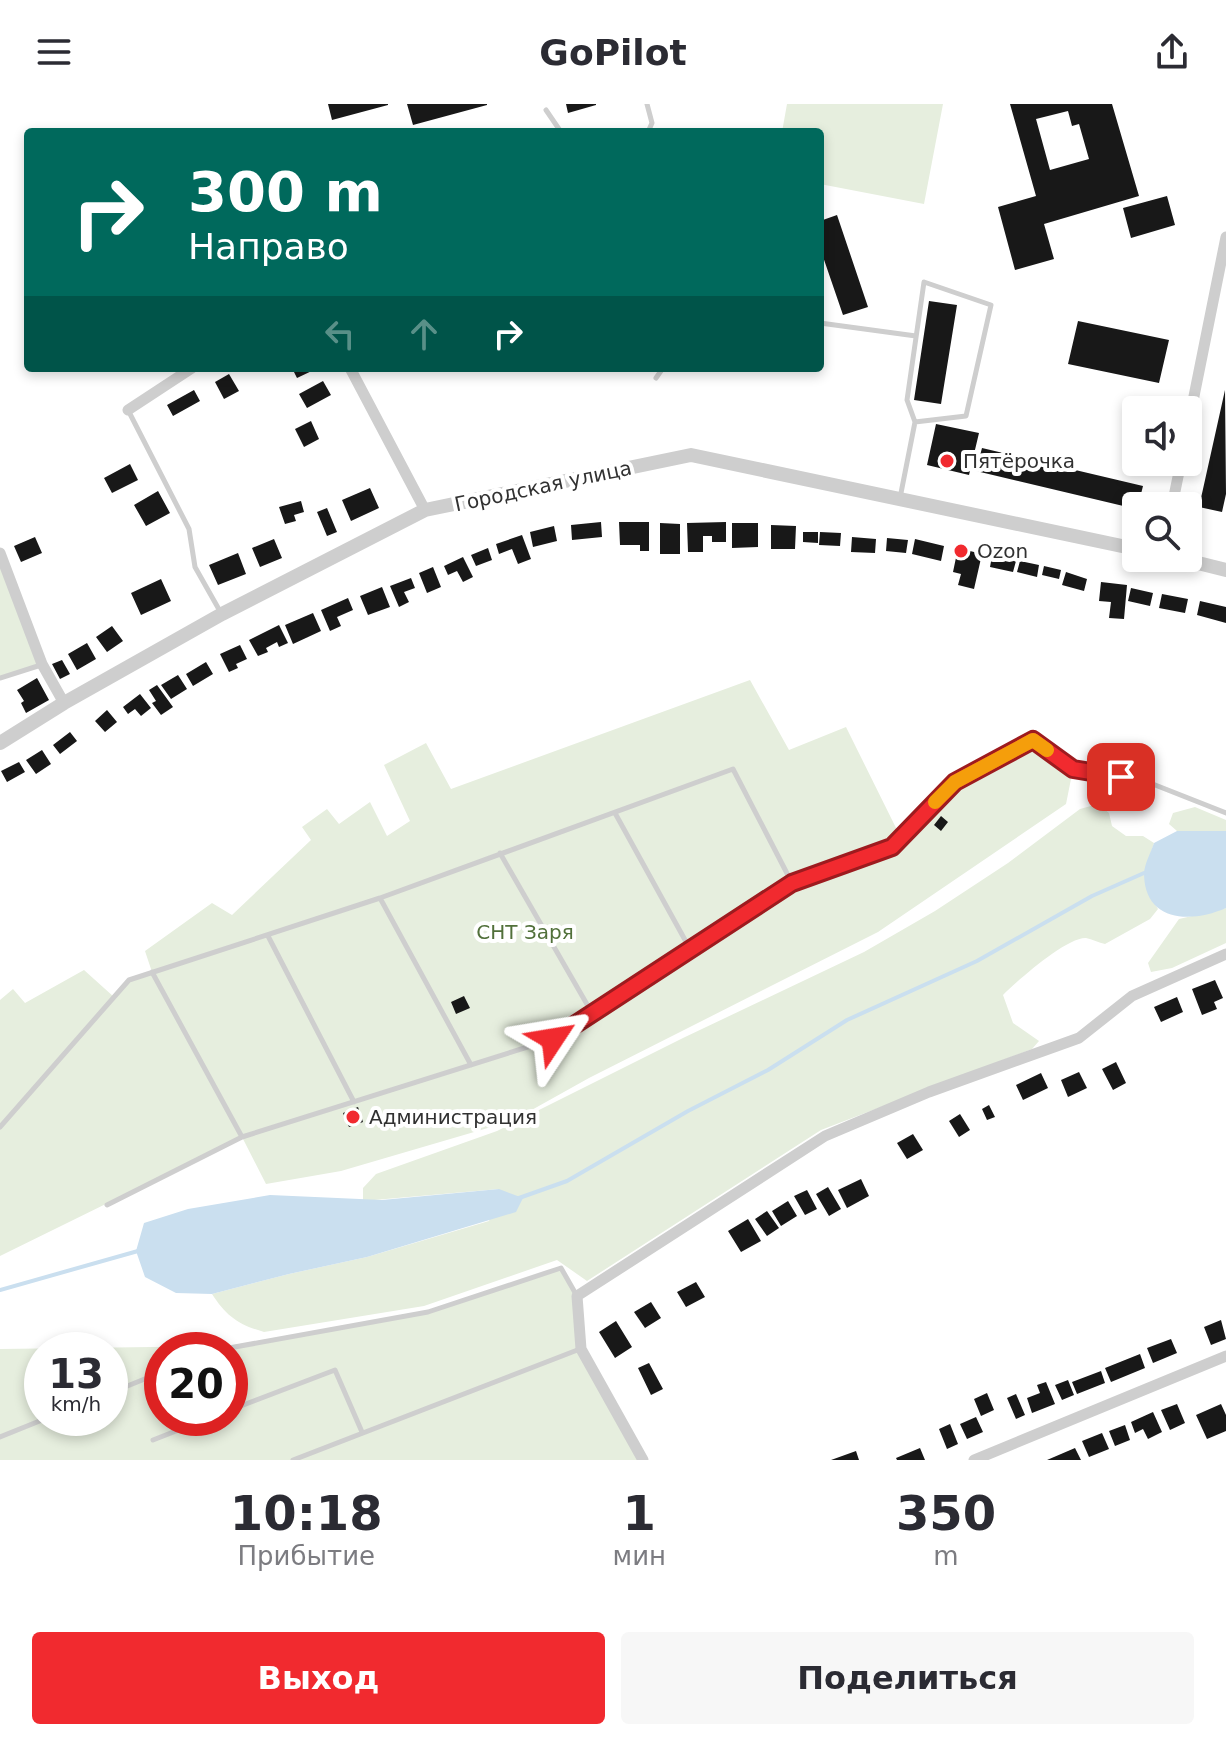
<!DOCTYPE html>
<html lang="ru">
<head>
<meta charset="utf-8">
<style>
  :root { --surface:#fff; --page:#f7f7f7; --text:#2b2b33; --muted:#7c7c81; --accent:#f12a2f }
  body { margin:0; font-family:"DejaVu Sans",sans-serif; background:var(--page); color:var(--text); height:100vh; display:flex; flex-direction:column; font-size:30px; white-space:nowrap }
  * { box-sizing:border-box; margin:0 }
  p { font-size:26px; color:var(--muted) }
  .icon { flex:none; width:44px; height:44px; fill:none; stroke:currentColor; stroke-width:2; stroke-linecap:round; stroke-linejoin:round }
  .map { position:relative; height:1356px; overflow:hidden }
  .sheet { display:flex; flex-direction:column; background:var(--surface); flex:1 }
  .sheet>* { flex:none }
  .top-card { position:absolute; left:24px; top:24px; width:800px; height:244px; border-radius:8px; box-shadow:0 4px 12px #0003; background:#00695c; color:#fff; overflow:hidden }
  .fabs { position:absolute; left:1122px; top:292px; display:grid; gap:16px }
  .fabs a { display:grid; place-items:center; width:80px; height:80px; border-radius:8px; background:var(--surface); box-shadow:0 4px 12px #0003; font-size:40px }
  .speed { position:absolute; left:24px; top:1228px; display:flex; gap:16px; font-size:40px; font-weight:700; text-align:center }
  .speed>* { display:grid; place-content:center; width:104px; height:104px; border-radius:50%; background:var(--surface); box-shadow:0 4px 12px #0003; line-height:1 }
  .speed small { font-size:20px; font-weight:400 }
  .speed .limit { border:12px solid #d22; background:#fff; color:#111 }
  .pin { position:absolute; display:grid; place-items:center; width:68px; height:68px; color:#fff; margin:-34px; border-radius:16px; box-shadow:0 4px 12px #0006 }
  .me { position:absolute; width:88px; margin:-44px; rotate:57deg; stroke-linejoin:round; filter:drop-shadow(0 0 6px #0008) }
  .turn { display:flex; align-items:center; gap:28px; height:168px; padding:0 32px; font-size:36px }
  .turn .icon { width:104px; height:104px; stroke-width:2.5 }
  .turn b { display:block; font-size:56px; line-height:68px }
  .lanes { display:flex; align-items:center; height:76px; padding:0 32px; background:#0003; justify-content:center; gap:40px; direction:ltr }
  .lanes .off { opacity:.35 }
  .eta { display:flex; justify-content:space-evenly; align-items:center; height:136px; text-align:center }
  .eta b { font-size:48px; font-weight:600; line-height:56px }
  .cta { display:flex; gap:16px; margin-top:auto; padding:16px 32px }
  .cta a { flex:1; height:92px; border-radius:8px; background:var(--accent); color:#fff; font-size:32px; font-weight:600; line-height:92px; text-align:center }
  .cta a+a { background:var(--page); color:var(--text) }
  header { display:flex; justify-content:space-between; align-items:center; height:104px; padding:0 32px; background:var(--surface); font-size:36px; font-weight:600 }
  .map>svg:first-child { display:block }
</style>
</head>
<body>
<header><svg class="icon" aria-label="menu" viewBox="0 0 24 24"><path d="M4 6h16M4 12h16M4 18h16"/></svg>GoPilot<svg class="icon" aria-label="share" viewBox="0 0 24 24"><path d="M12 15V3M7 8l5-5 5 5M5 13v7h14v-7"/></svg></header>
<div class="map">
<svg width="1226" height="1356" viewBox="0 0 1226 1356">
  <rect width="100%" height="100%" fill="#fff"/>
  <path fill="#e6eede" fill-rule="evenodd" d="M787,0H943L924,100L820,80V28H782Z
    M0,449L42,560L0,574Z
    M750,576L789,646L846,623L901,734L955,678L1033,636L1073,665L1066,700L878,828L589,974L512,1017L341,1067L266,1080L242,1033L0,1152V896L13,885L25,899L84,866L114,893L129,876L152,868L145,847L212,799L232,811L311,736L302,723L327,705L339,720L370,698L387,732L410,717L384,661L426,639L451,685Z
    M1098,700L1109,709L1112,722L1126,732H1143L1154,739C1145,767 1141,779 1158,805L1150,815L1105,840C1099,839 1092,835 1086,834C1067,833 1018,876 1003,891L1013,919L1039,937L1032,945L821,1026L587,1177L557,1156L424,1202L264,1228C239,1221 226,1212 212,1190L289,1170L367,1153L489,1117L499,1085L363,1097V1084L376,1070L497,1027L683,934L864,848L935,807L1008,759L1080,705Z
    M1195,703L1226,716V727H1177L1169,720L1173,709Z
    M1226,804V839L1172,864L1151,868L1148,859L1179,815Z
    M561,1164L577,1192L581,1245L643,1356H0V1245L228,1242L428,1208ZM42,1246H110V1314H42ZM162,1246H230V1314H162Z"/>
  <path fill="#cadfef" d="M1177,727H1226V804C1192,819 1145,819 1144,770C1144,761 1151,748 1154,739Z
    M499,1085L523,1094L516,1108L367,1153L289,1170L212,1190L176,1189L145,1173L136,1147L144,1119L188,1105L270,1091L382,1096Z"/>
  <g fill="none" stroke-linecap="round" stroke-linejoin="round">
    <path stroke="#cadfef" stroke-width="4" d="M519,1094L567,1077L688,1007L768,966L847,916L977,857L1092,792L1144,769
      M0,1186L138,1147"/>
  </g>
  <path fill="#181818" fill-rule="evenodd" d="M328,0H388V1L332,16Z
    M407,0H487V1L413,21Z
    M566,0H596V1L568,9Z
    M1010,0H1112L1139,92L1044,120L1054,155L1015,166L998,103L1036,92ZM1068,7L1072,22L1079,20L1089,55L1050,66L1036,15Z
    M1167,92L1175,121L1131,134L1123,104Z
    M837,111L868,203L843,211L820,144V117Z
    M929,197L957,201L941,300L914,296Z
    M1078,217L1169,236L1159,279L1068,260Z
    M292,264H318L297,274Z
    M229,270L239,287L224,295L215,278Z
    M323,277L331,291L307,304L299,290Z
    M194,286L200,297L173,312L167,301Z
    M1225,286L1226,390L1222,408L1199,403Z
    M311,317L319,335L304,343L295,325Z
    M936,320L979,329L969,371L927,361Z
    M982,344L1143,382L1138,402L1136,405L976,367Z
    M130,360L138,376L112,389L104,374Z
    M370,384L379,404L351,417L342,396Z
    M158,387L170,409L146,422L134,401Z
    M301,397L304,408L294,411L296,417L285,420L279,403Z
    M327,404L337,428L327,432L317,408Z
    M601,418L602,433L572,436L571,421Z
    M619,418H649V447H640V441H620Z
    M726,418V438H712V432H703V448H688L687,419Z
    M660,419L680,420V450H660Z
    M732,419H758V443L732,444Z
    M771,421L796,422L795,445H771Z
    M554,422L557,437L533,443L530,428Z
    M803,428H818V439L803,438Z
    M820,428L841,429L840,442L819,441Z
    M522,431L531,455L518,460L512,445L499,450L496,440Z
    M35,433L42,449L21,458L14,442Z
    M852,433L876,435L875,449L851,448Z
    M887,434L908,436L906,449L886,447Z
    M274,435L282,454L260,463L252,444Z
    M915,435L944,442L941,457L912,450Z
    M488,444L492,456L476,462L471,451Z
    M958,444L982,450L974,485L958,481L961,470L953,468Z
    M238,449L246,470L218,481L209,461Z
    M992,452L1016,457L1013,468L990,463Z
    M463,453L473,473L463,478L457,467L448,471L444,462Z
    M1020,457L1039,461L1037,473L1017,468Z
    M1044,462L1061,466L1059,475L1042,471Z
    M433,463L441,483L427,489L419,469Z
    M1066,468L1087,475L1084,487L1062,481Z
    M411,474L415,484L404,488L409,498L399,503L390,482Z
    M161,475L171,497L141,511L131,489Z
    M1101,478L1127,481L1124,515L1109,514L1111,498L1099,497Z
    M382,483L390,503L368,511L360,492Z
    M1131,484L1153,489L1150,502L1128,497Z
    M1162,490L1188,495L1185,509L1159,504Z
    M348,494L353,506L337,513L341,522L330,527L321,506Z
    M1200,497L1226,503V519L1197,511Z
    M313,509L321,527L293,540L285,521Z
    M279,521L288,539L279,543L277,538L266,544L268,548L258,552L249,536Z
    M112,522L123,537L107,548L96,533Z
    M87,539L96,555L77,566L68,550Z
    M240,541L247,555L236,560L238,564L229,568L220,550Z
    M62,556L70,570L60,575L52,560Z
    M206,558L213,570L193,582L186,570Z
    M178,571L187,585L171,595L161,581Z
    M37,574L49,596L26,609L21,599L24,597L17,586Z
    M157,581L173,603L161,611L152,599L156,597L149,586Z
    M140,590L151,604L141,612L135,605L128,610L123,603Z
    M107,606L117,618L105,628L95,617Z
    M70,628L77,637L60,650L53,641Z
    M42,646L51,660L36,670L26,656Z
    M19,658L25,668L7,678L1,667Z
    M941,712L948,718L941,727L934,721Z
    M1215,876L1223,894L1214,898L1217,905L1202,911L1192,885Z
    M464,892L470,904L456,910L451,898Z
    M1177,893L1183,908L1161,918L1154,903Z
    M1116,958L1126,979L1113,986L1102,965Z
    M1079,968L1087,984L1068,993L1061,976Z
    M1041,969L1048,984L1023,996L1016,981Z
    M989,1001L995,1013L987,1016L982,1005Z
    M358,1003L363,1018L349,1023L343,1009Z
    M960,1010L970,1026L959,1033L949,1017Z
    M913,1030L923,1046L907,1055L897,1039Z
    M861,1075L869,1092L847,1104L838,1086Z
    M828,1083L841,1105L829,1112L816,1090Z
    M807,1086L817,1105L805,1111L794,1092Z
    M788,1097L797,1112L781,1122L772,1107Z
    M767,1107L779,1124L767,1132L755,1115Z
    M748,1115L761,1137L741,1148L728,1127Z
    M696,1178L705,1193L686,1203L677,1188Z
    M651,1198L661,1214L645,1224L634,1208Z
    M1221,1216L1226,1235L1211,1241L1204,1223Z
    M616,1217L632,1243L615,1254L599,1228Z
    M1171,1235L1177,1249L1153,1259L1147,1244Z
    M1140,1250L1145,1264L1111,1278L1105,1264Z
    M649,1259L663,1285L651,1291L638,1264Z
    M1101,1267L1105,1279L1077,1290L1072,1278Z
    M1068,1276L1074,1291L1062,1296L1055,1281Z
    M1046,1278L1055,1300L1032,1309L1027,1294L1040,1289L1037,1281Z
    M987,1289L994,1306L981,1312L974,1295Z
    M1016,1290L1025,1311L1016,1315L1007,1294Z
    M1177,1300L1185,1319L1170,1326L1161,1306Z
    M1221,1300L1226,1311V1327L1207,1335L1196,1311Z
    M1153,1308L1162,1328L1148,1335L1143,1325L1135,1329L1131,1318Z
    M976,1313L983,1328L967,1335L960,1320Z
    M950,1320L958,1340L947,1345L939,1325Z
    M1125,1321L1130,1336L1115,1342L1109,1327Z
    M1102,1329L1109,1345L1089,1353L1082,1337Z
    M920,1344L925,1356H897L896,1354Z
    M1075,1344L1081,1356H1047Z
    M856,1347L859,1356H831Z"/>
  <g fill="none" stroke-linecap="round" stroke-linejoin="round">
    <path stroke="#cecece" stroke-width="5" d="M647,0L652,19L648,28
      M546,6L561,28
      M820,219L916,232
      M656,274L663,264
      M128,306L189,425L195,463L221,509
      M900,394L915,318L907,296L924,178L991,201L966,312L915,318
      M0,574L41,561
      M615,709L690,845
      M500,749L592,909
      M380,794L471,961
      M268,832L354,998
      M152,868L242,1033
      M0,1023L129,876L380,794L733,665L792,779
      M107,1101L242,1033L553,935L792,779L892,743L955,678L1033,636L1073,665L1145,677L1226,709
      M218,1246L428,1208L561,1164L577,1192
      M110,1289L162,1268
      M230,1306L335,1266L362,1328
      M0,1333L47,1314
      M153,1336L209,1314
      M293,1356L580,1245"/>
    <path stroke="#cecece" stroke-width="11" d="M350,264L425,406
      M128,306L192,264
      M1188,322L1226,133
      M1172,402L1181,358
      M0,449L42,560L64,599
      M643,1356L581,1245L577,1192L825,1032L929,988L1079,934L1132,892L1226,850
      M974,1356L1226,1252"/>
    <path stroke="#cecece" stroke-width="14" d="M1178,454L1226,466
      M0,639L64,599L222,510L425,406L691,351L1136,445"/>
  </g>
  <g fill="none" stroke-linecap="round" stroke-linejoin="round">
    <g stroke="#9d1b1f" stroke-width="20">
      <path id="route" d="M553,935L792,779L892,743L955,678L1033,636L1073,665L1121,673"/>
    </g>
    <use href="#route" stroke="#f12a2f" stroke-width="14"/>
    <path stroke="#f59e0b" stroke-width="14" d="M935,698L955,678L1033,636L1047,646"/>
  </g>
  <g fill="#f12a2f" stroke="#fff" stroke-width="3">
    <circle cx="947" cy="357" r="8"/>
    <circle cx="961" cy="447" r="8"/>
    <circle cx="353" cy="1013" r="8"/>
  </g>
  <g text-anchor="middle" stroke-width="8" stroke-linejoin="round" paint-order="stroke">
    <g font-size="20" fill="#313131" stroke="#fff" text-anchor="start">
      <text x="963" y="364">Пятёрочка</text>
      <text x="977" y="454">Ozon</text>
      <text x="369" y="1020">Администрация</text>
    </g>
    <g font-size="20" fill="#313131" stroke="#fff">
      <text transform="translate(543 382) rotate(-12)" y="7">Городская улица</text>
    </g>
    <g font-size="20" fill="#51703a" stroke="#fff">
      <text x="525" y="835">СНТ Заря</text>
    </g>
  </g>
</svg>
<div class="fabs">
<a><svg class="icon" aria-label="sound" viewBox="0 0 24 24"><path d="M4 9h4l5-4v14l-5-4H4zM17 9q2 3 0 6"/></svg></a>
<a><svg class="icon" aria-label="search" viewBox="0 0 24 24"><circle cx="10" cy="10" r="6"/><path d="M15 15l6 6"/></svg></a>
</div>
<div class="speed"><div>13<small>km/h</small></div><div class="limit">20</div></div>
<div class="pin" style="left:1121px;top:673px;background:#d93025"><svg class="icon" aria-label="arrive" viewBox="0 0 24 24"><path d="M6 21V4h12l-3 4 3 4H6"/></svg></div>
<svg class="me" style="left:553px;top:935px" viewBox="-20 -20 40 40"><path d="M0-17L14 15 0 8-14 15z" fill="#f12a2f" stroke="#fff" stroke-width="4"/></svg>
<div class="top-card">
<div class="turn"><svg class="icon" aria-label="right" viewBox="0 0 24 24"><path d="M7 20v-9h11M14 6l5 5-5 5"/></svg><div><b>300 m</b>Направо</div></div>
<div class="lanes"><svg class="icon off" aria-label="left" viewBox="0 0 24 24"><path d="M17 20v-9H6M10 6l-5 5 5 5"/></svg><svg class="icon off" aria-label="ahead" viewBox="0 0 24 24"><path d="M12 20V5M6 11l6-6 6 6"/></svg><svg class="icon" aria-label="right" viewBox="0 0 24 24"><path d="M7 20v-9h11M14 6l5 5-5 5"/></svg></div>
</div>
</div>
<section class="sheet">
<div class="eta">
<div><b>10:18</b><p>Прибытие</p></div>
<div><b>1</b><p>мин</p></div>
<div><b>350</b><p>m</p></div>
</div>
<div class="cta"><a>Выход</a><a>Поделиться</a></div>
</section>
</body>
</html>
